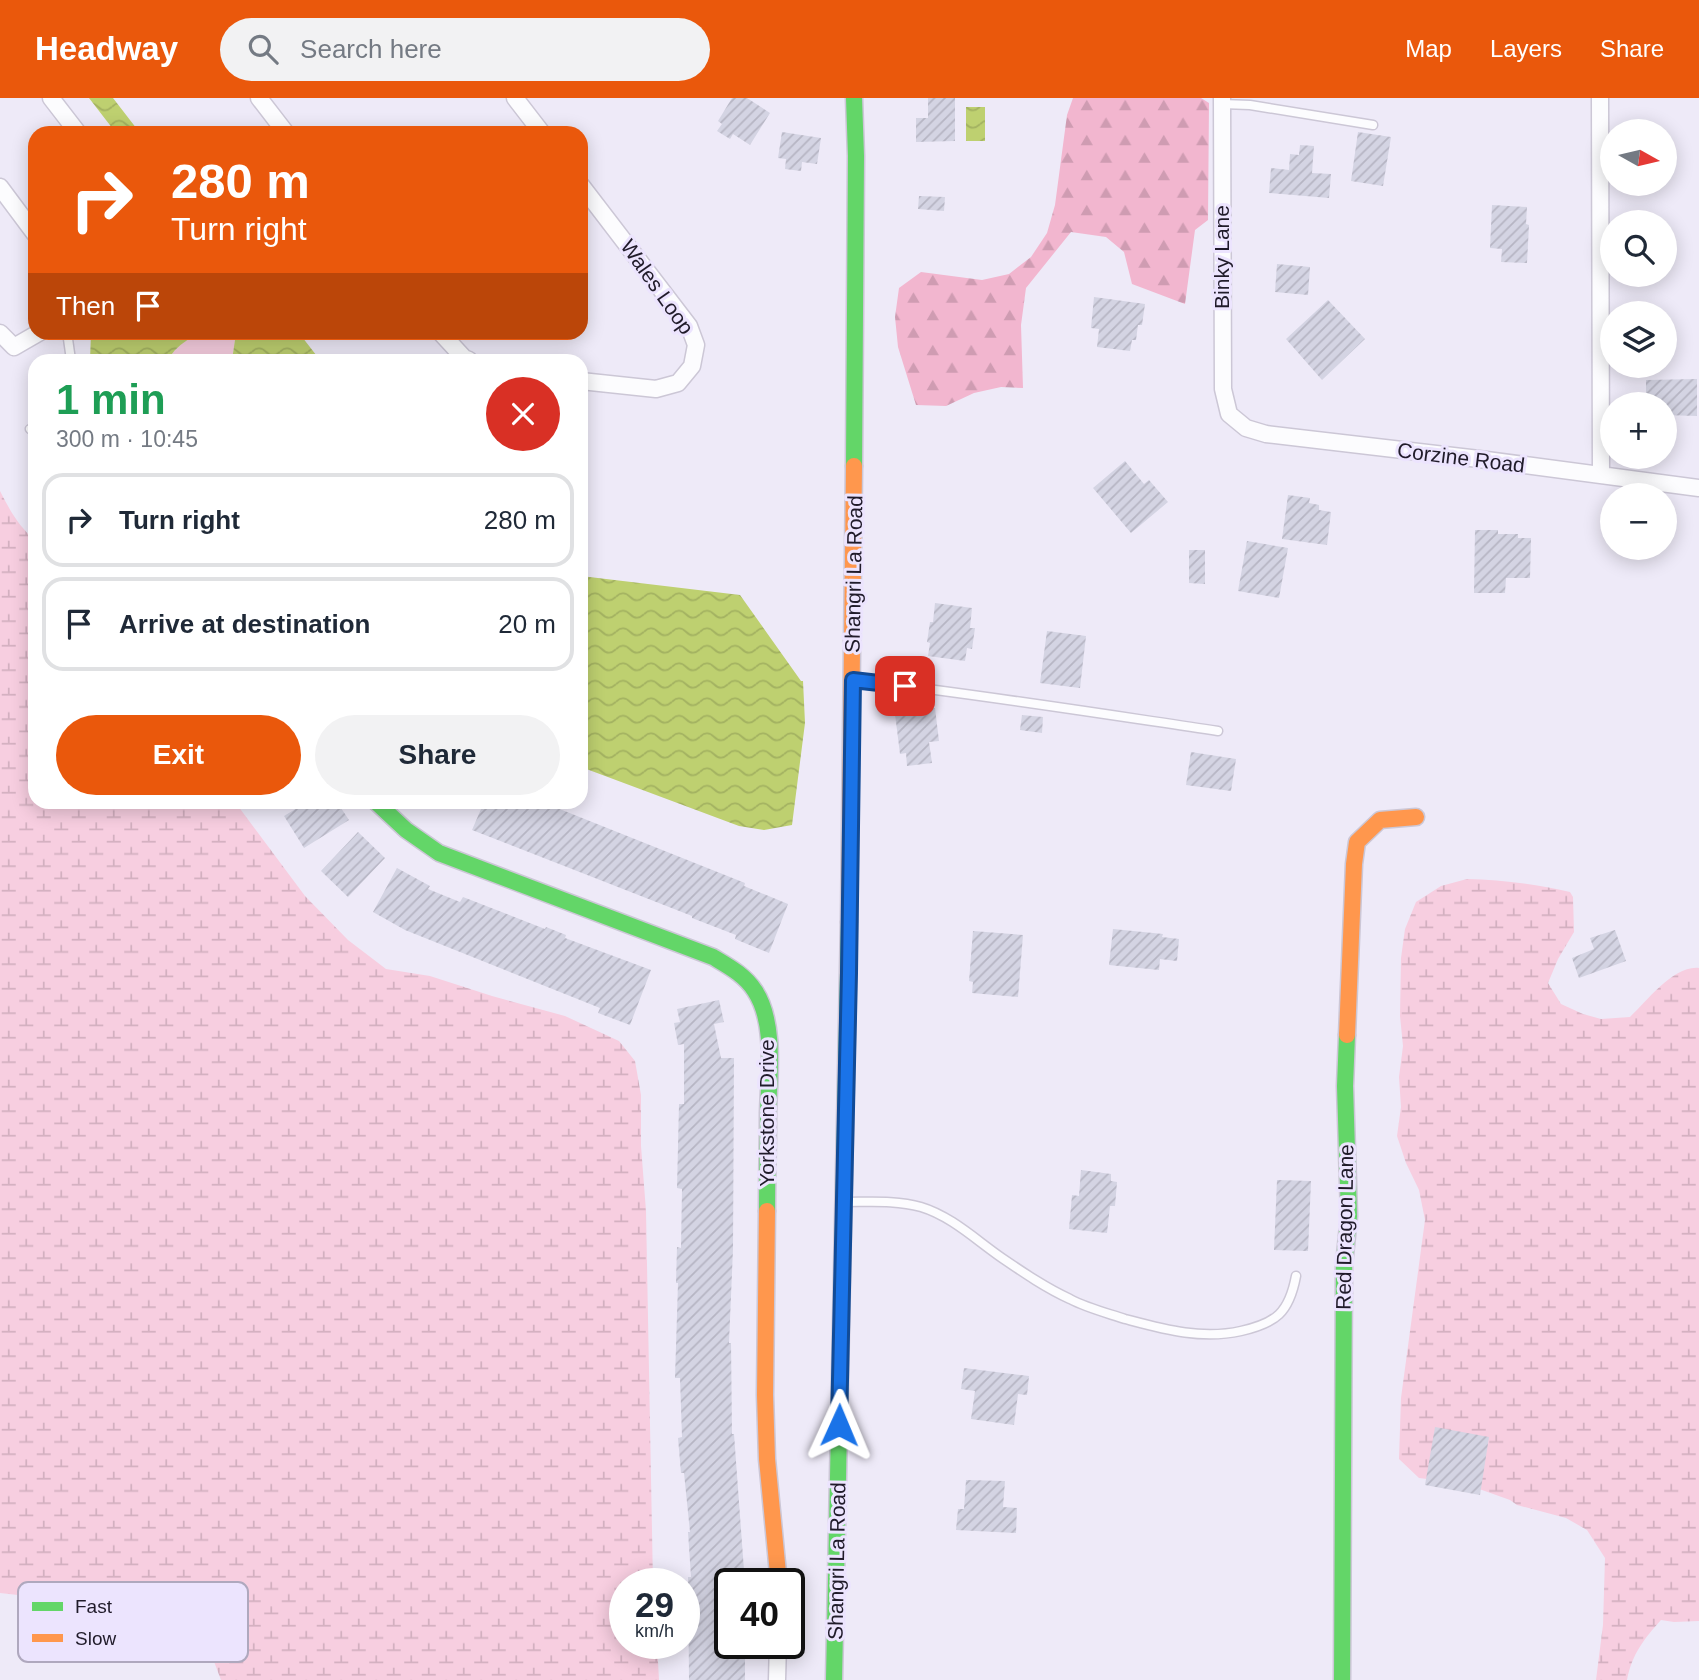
<!DOCTYPE html>
<html lang="en">
<head>
<meta charset="utf-8">
<style>
  :root { --surface:#fff; --page:#f2f2f3; --text:#1f2937; --muted:#747a83; --line:#e0e1e3; --accent:#ea580c }
  body { margin:0; font-family:Arial,sans-serif; background:var(--page); color:var(--text); height:100vh; display:flex; flex-direction:column; font-size:26px; white-space:nowrap }
  * { box-sizing:border-box; margin:0 }
  p { font-size:23px; color:var(--muted) }
  .icon { flex:none; width:38px; height:38px; fill:none; stroke:currentColor; stroke-width:2; stroke-linecap:round; stroke-linejoin:round }
  .map { position:relative; flex:1; overflow:hidden }
  .sheet { position:absolute; left:28px; top:256px; width:560px; height:455px; display:flex; flex-direction:column; background:var(--surface); border-radius:21px; box-shadow:0 4px 18px #0003 }
  .sheet>* { flex:none }
  .hud { position:absolute; left:28px; top:28px; width:560px; height:214px; border-radius:21px; box-shadow:0 4px 18px #0003; background:#ea580c; color:#fff; overflow:hidden }
  .needle { width:46px; rotate:98deg }
  .fabs { position:absolute; left:1600px; top:21px; display:grid; gap:14px }
  .fabs a { display:grid; place-items:center; width:77px; height:77px; border-radius:50%; background:var(--surface); box-shadow:0 4px 18px #0003; font-size:35px }
  .speed { position:absolute; left:609px; top:1470px; display:flex; gap:14px; font-size:35px; font-weight:700; text-align:center }
  .speed>* { display:grid; place-content:center; width:91px; height:91px; border-radius:50%; background:var(--surface); box-shadow:0 4px 18px #0003; line-height:1 }
  .speed small { font-size:18px; font-weight:400 }
  .speed .limit { border:4px solid #111; border-radius:10px; background:#fff; color:#111 }
  .pin { position:absolute; display:grid; place-items:center; width:60px; height:60px; color:#fff; margin:-30px; border-radius:14px; box-shadow:0 4px 10px #0006 }
  .me { position:absolute; width:77px; margin:-38px; rotate:1deg; stroke-linejoin:round; filter:drop-shadow(0 0 5px #0008) }
  .turn { display:flex; align-items:center; gap:24px; height:147px; padding:0 28px; font-size:32px }
  .turn .icon { width:91px; height:91px; stroke-width:2.5 }
  .turn b { display:block; font-size:49px; line-height:60px }
  .then { display:flex; align-items:center; height:66px; padding:0 28px; background:#0003; gap:14px; font-size:26px }
  .round { display:grid; place-items:center; flex:none; width:74px; height:74px; border-radius:37px; background:var(--page) }
  .headline { display:flex; align-items:center; justify-content:space-between; height:119px; padding:0 28px }
  h1 { font-size:42px; font-weight:700; line-height:52px; color:#1e9e55 }
  .action { display:flex; gap:14px; margin-top:auto; padding:14px 28px }
  .action a { flex:1; height:80px; border-radius:42px; background:var(--accent); color:#fff; font-size:28px; font-weight:700; line-height:80px; text-align:center }
  .action a+a { background:var(--page); color:var(--text) }
  ul { padding:0; list-style:none }
  li { display:flex; align-items:center; gap:21px; height:94px; margin:0 14px 10px; padding:0 14px; border:4px solid var(--line); border-radius:21px }
  li div { flex:1 }
  li b { display:block; font-size:26px }
  li em { font-style:normal }
  header { display:flex; align-items:center; gap:42px; box-sizing:border-box; height:98px; padding:0 35px; background:var(--accent); color:#fff }
  header strong { font-size:33px }
  nav { display:flex; gap:38px; margin-inline-start:auto; font-size:24px }
  .search { width:490px; height:63px; background:var(--page); display:flex; align-items:center; gap:18px; box-sizing:border-box; padding:0 24px; border-radius:38px; color:var(--muted); font-size:26px }
  .map>svg:first-child { display:block }
</style>
</head>
<body>
<header>
<strong>Headway</strong>
<div class="search"><svg class="icon" aria-label="search" viewBox="0 0 24 24"><circle cx="10" cy="10" r="6"/><path d="M15 15l6 6"/></svg>Search here</div>
<nav><a>Map</a><a>Layers</a><a>Share</a></nav>
</header>
<div class="map">
<svg width="1699" height="1582" viewBox="0 0 1699 1582">
  <defs>
    <pattern id="forest-firs" width="22" height="20" patternUnits="userSpaceOnUse" patternTransform="scale(1.75)"><rect width="22" height="20" fill="#f2b6cf"/><path d="M5 1l3.5 6h-7zM16 11l3.5 6h-7z" fill="#cf9cb2"/></pattern>
    <pattern id="wetland-marsh" width="20" height="14" patternUnits="userSpaceOnUse" patternTransform="scale(1.75)"><rect width="20" height="14" fill="#f7cee0"/><path d="M1 5h8M5 5V1M11 12h8M15 12V8" fill="none" stroke="#d3b0c0"/></pattern>
    <pattern id="water-waves" width="16" height="10" patternUnits="userSpaceOnUse" patternTransform="scale(1.75)"><rect width="16" height="10" fill="#bed070"/><path d="M0 5q4-4 8 0t8 0" fill="none" stroke="#a3b261"/></pattern>
    <pattern id="building-hatch" width="6" height="6" patternUnits="userSpaceOnUse" patternTransform="scale(1.75)"><rect width="6" height="6" fill="#d4d4e3"/><path d="M-1 1l2-2M0 6l6-6M5 7l2-2" fill="none" stroke="#b6b5c3"/></pattern>
  </defs>
  <rect width="100%" height="100%" fill="#eeeaf8"/>
  <path fill="url(#forest-firs)" d="M1073,0H1201L1209,5L1208,122L1195,132L1185,206L1132,186L1124,154L1106,139L1071,134L1026,190L1021,227L1023,290L1001,289L974,295L946,308L916,307L898,249L895,219L899,190L921,174L982,182L1009,176L1031,159L1047,135L1055,107L1067,17Z"/>
  <path fill="url(#wetland-marsh)" d="M0,393C9,411 19,429 35,442V704H235L305,798L348,842L386,871L430,878L492,898L565,918L619,943L635,963L641,997V1048L646,1113L653,1486H625V1545H657L659,1582H221L207,1545L98,1506L0,1495Z
    M1467,781C1501,782 1537,786 1570,794L1573,799L1574,834L1558,861L1548,885L1561,906L1583,916L1601,921L1630,919C1647,903 1674,867 1699,870V1523L1674,1524L1661,1522C1644,1541 1632,1556 1627,1582H1596L1603,1527L1605,1460L1587,1432L1566,1420L1517,1407L1510,1402L1482,1392L1451,1384L1419,1380L1399,1361L1401,1300L1425,1122L1419,1092L1406,1065L1397,1038L1401,1009L1399,979L1403,948L1400,918L1401,860L1405,831L1416,804L1441,788Z"/>
  <path fill="#f7cee0" d="M196,235H236L232,262H174L172,256C179,246 187,243 196,235Z"/>
  <path fill="url(#water-waves)" d="M89,0H113L140,35H116Z
    M966,9H985V43H966Z
    M91,235V234L196,235C188,243 179,246 172,256L174,262H90Z
    M236,235H299L320,262H232Z
    M581,478L740,497L801,583H803L805,625L792,727L764,732L739,728L581,669Z"/>
  <path fill="url(#building-hatch)" d="M732,0H747L770,15L750,47L733,36L730,41L717,33L722,26L718,23Z
    M928,0H955V43L916,44V20H928Z
    M782,34L821,40L817,66L802,64L801,73L785,71L786,61L778,60Z
    M1358,34L1391,39L1383,88L1351,83Z
    M1300,47L1314,48L1312,75L1331,76L1329,100L1269,95L1271,70L1289,72L1290,56L1299,57Z
    M919,98L945,99L944,113L918,111Z
    M1492,107L1527,109L1526,126L1529,127L1527,165L1501,164L1502,151L1490,150Z
    M1277,166L1310,169L1308,197L1275,194Z
    M1094,199L1145,206L1142,227H1138L1136,242H1132L1130,253L1097,249L1099,231L1091,230Z
    M1328,202L1365,241L1322,282L1286,241Z
    M1697,281V318L1664,317V306H1646V282Z
    M1125,363L1144,386L1149,382L1168,404L1131,435L1093,390Z
    M1288,397L1310,400L1309,405L1319,407V412L1331,414L1327,447L1282,441Z
    M1475,432H1498V436H1518V440H1531L1530,480H1506L1505,495H1474Z
    M1247,443L1288,450L1279,500L1238,493Z
    M1189,452H1205V486L1189,485Z
    M935,505L972,510L970,530H975L972,551L967,550L965,563L928,558L930,545L927,544L930,524H933Z
    M1047,533L1086,538L1080,590L1040,585Z
    M935,610L939,643L929,644L932,665L907,668L906,655L900,656L895,616Z
    M1022,617L1043,619L1042,635L1020,632Z
    M1191,654L1236,661L1231,693L1186,687Z
    M307,704H337L349,722L304,750L284,718Z
    M484,704H542L745,785L744,788L788,806L769,855L735,841L736,837L692,820V818L472,732Z
    M358,734L385,760L348,799L321,773Z
    M397,770L430,788L428,791L460,804L463,799L545,831L546,829L566,837L565,840L651,872L630,927L598,915L600,910L405,832L373,814Z
    M1113,831L1163,836L1162,839L1179,841L1177,863L1160,861L1159,872L1109,867Z
    M1615,832L1626,863L1579,880L1572,860L1594,851L1590,840Z
    M973,833L1023,837L1018,899L972,895L973,884L969,883Z
    M719,902L724,924L714,926L721,960H734L733,1151L729,1245H731L732,1336H734L745,1486H730V1545H745V1582H689L688,1479H691L688,1434H690L684,1375H681L678,1340L682,1339L680,1280H675L678,1185H676L677,1149L681,1150L682,1091L677,1090L679,1006H684V946L678,947L674,925L680,924L677,911Z
    M1081,1072L1111,1076V1083L1117,1084L1115,1108H1110L1107,1135L1069,1131L1072,1097L1079,1098Z
    M1277,1082L1311,1083L1308,1153L1274,1152Z
    M964,1270L1029,1278L1027,1297L1018,1296L1014,1327L971,1321L975,1293L961,1291Z
    M1435,1329L1489,1339L1480,1397L1425,1387Z
    M966,1382L1005,1383L1003,1409L1017,1410L1016,1435L956,1432L958,1411H964Z"/>
  <g fill="none" stroke-linecap="round" stroke-linejoin="round">
    <g stroke="#ccc7d6" stroke-width="11">
      <path id="lane" d="M1222,6L1250,7L1373,27
        M67,234L71,262
        M30,331L35,329
        M856,582C977,596 1097,615 1218,633
        M846,1104C870,1104 897,1102 921,1109C951,1118 976,1142 1002,1160C1024,1175 1046,1190 1070,1201C1087,1210 1107,1215 1125,1221C1163,1231 1201,1242 1241,1233C1276,1225 1289,1215 1296,1178"/>
    </g>
    <g stroke="#ccc7d6" stroke-width="19">
      <path id="street" d="M51,0L78,35
        M259,0L286,35
        M515,0L542,35
        M1222,0L1223,291L1229,316L1246,330L1266,336L1479,361L1699,390
        M1600,0L1601,377
        M581,87L689,228L696,247L692,268L678,285L656,291L581,283
        M0,89L35,136
        M440,234L464,260L469,262
        M0,235L14,249L40,234
        M777,1582L778,1545"/>
    </g>
    <g stroke="#ccc7d6" stroke-width="19">
      <path id="fast" d="M854,368L856,58L854,0
        M376,704L406,732L439,755L713,859C728,868 745,877 755,893C776,925 769,978 768,1015C768,1048 767,1081 767,1113
        M834,1582L849,824
        M1342,1582L1344,1167L1349,1118L1345,988L1347,937"/>
    </g>
    <g stroke="#ccc7d6" stroke-width="19">
      <path id="slow" d="M849,824L854,368
        M1347,937L1354,766L1357,744L1380,722L1416,719
        M767,1113L765,1297L767,1361L779,1486"/>
    </g>
    <use href="#lane" stroke="#fcfcfe" stroke-width="8"/>
    <use href="#street" stroke="#fcfcfe" stroke-width="16"/>
    <use href="#fast" stroke="#63d668" stroke-width="16"/>
    <use href="#slow" stroke="#ff974d" stroke-width="16"/>
  </g>
  <g fill="none" stroke-linecap="round" stroke-linejoin="round">
    <g stroke="#114b97" stroke-width="18">
      <path id="route" d="M839,1327L849,875L853,582L905,588"/>
    </g>
    <use href="#route" stroke="#1a73e8" stroke-width="12"/>
  </g>
  <g text-anchor="middle" stroke-width="6" stroke-linejoin="round" paint-order="stroke">
    <g font-size="21" fill="#201b2a" stroke="#ece4fe">
      <text transform="translate(1222 159) rotate(-90)" y="7">Binky Lane</text>
      <text transform="translate(657 189) rotate(55)" y="7">Wales Loop</text>
      <text transform="translate(1461 360) rotate(7)" y="7">Corzine Road</text>
      <text transform="translate(854 476) rotate(-89)" y="7">Shangri La Road</text>
      <text transform="translate(767 1015) rotate(-90)" y="7">Yorkstone Drive</text>
      <text transform="translate(1345 1129) rotate(-89)" y="7">Red Dragon Lane</text>
      <text transform="translate(837 1463) rotate(-89)" y="7">Shangri La Road</text>
    </g>
  </g>
  <rect x="18" y="1484" width="230" height="80" rx="10" fill="#ece4fe" stroke="#afa8be" stroke-width="2"/>
  <rect x="32" y="1504" width="31" height="9" fill="#63d668"/>
  <rect x="32" y="1536" width="31" height="8" fill="#ff974d"/>
  <g font-size="19" fill="#201b2a">
    <text x="75" y="1515">Fast</text>
    <text x="75" y="1547">Slow</text>
  </g>
</svg>
<div class="fabs">
<a><svg class="needle" viewBox="-14 -14 28 28"><path d="M0-13l5 13h-10z" fill="#e53935"/><path d="M0 13l5-13h-10z" fill="#747a83"/></svg></a>
<a><svg class="icon" aria-label="search" viewBox="0 0 24 24"><circle cx="10" cy="10" r="6"/><path d="M15 15l6 6"/></svg></a>
<a><svg class="icon" aria-label="layers" viewBox="0 0 24 24"><path d="M12 4l9 5-9 5-9-5zM3 14l9 5 9-5"/></svg></a>
<a>+</a>
<a>−</a>
</div>
<div class="speed"><div>29<small>km/h</small></div><div class="limit">40</div></div>
<div class="pin" style="left:905px;top:588px;background:#d93025"><svg class="icon" aria-label="arrive" viewBox="0 0 24 24"><path d="M6 21V4h12l-3 4 3 4H6"/></svg></div>
<svg class="me" style="left:839px;top:1327px" viewBox="-20 -20 40 40"><path d="M0-17L14 15 0 8-14 15z" fill="#1a73e8" stroke="#fff" stroke-width="4"/></svg>
<div class="hud">
<div class="turn"><svg class="icon" aria-label="right" viewBox="0 0 24 24"><path d="M7 20v-9h11M14 6l5 5-5 5"/></svg><div><b>280 m</b>Turn right</div></div>
<div class="then">Then<svg class="icon" aria-label="arrive" viewBox="0 0 24 24"><path d="M6 21V4h12l-3 4 3 4H6"/></svg></div>
</div>
<section class="sheet">
<div class="headline"><div><h1>1 min</h1><p>300 m · 10:45</p></div><a class="round" style="background:#d93025;color:#fff"><svg class="icon" aria-label="close" viewBox="0 0 24 24"><path d="M6 6l12 12M18 6L6 18"/></svg></a></div>
<ul>
<li><svg class="icon" aria-label="right" viewBox="0 0 24 24"><path d="M7 20v-9h11M14 6l5 5-5 5"/></svg><div><b>Turn right</b></div><em>280 m</em></li>
<li><svg class="icon" aria-label="arrive" viewBox="0 0 24 24"><path d="M6 21V4h12l-3 4 3 4H6"/></svg><div><b>Arrive at destination</b></div><em>20 m</em></li>
</ul>
<div class="action"><a>Exit</a><a>Share</a></div>
</section>
</div>
</body>
</html>
